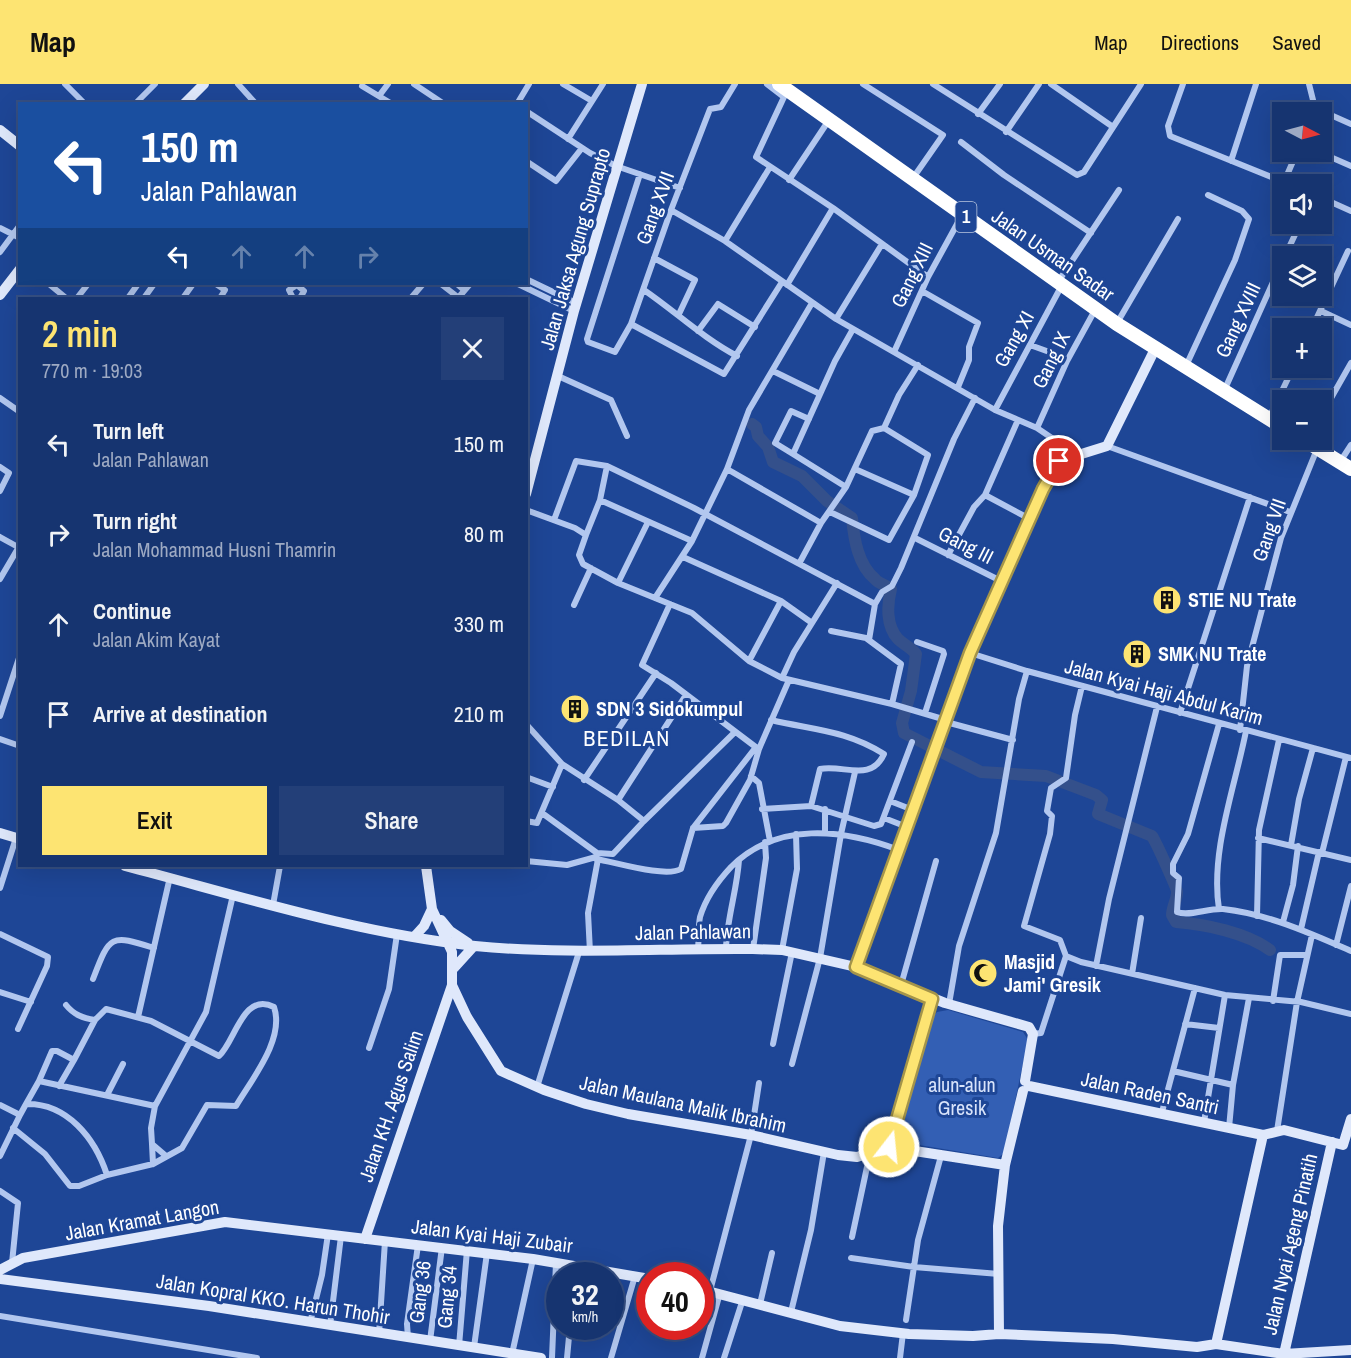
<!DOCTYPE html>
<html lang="en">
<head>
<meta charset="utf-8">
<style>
  :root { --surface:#163470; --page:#233f78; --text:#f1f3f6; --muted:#9eaac3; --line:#354f83; --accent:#fde472 }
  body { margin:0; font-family:"Archivo Narrow",sans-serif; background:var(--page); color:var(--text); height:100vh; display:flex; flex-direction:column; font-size:22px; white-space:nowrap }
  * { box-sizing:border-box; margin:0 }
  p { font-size:20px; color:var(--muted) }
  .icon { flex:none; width:33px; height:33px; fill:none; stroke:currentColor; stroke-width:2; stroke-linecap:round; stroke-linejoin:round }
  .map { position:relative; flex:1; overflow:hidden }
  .details { position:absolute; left:18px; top:213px; width:510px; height:570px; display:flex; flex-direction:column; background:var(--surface); border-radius:0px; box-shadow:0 6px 24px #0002,0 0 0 2px var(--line) }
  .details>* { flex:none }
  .banner { position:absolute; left:18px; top:18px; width:510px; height:183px; border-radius:0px; box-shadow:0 6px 24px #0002,0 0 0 2px var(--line); background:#1a4fa0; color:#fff; overflow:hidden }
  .needle { width:39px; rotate:96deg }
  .fabs { position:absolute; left:1272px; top:18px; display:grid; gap:12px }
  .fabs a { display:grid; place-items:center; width:60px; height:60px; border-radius:0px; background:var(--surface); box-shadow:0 6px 24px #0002,0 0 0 2px var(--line); font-size:30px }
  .speed { position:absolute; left:546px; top:1178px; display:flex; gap:12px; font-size:30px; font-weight:700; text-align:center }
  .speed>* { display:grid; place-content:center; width:78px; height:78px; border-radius:50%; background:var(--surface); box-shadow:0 6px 24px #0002,0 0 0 2px var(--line); line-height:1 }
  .speed small { font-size:15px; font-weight:400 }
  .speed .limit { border:9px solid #d22; background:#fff; color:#111 }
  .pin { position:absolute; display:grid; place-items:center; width:51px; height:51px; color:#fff; margin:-26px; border:3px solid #fff; border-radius:50%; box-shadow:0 2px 6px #0007 }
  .me { position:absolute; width:66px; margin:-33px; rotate:16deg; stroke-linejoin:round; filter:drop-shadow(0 0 4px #0008) }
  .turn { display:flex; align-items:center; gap:21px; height:126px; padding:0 24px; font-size:27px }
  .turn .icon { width:78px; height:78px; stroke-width:2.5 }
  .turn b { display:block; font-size:42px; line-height:51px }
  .lanes { display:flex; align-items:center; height:57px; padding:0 24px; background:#0003; justify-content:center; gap:30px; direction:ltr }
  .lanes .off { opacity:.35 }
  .round { display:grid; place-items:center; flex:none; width:63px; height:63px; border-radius:0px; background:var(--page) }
  .summary { display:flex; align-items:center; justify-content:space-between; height:102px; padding:0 24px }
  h1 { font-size:36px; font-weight:600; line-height:45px; color:var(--accent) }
  .button { display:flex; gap:12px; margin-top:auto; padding:12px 24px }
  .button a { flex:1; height:69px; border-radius:0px; background:var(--accent); color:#111; font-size:24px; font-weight:600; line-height:69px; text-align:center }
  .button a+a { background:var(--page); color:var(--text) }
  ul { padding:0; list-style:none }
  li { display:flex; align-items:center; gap:18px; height:90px; padding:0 24px }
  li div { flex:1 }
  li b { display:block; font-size:22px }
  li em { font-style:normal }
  header { display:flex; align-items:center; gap:36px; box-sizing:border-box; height:84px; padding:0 30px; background:var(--accent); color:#111 }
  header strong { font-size:28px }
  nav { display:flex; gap:33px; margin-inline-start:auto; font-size:21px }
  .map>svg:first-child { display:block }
</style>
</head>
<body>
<header>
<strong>Map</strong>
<nav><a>Map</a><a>Directions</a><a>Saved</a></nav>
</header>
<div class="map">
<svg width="1351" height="1274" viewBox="0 0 1351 1274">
  <rect width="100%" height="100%" fill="#1e4696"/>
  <path fill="#335fb4" d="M948,926L1023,948L1028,956L1004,1069L998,1074L907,1059L903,1056L900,1044L929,936L937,928Z"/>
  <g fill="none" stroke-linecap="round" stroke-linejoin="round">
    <path stroke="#34508b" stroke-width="12" d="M752,340L756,343L758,352L768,363L773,378L802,392L827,417L852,434C854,455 858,481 875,495C879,500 886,501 891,505C887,521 886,542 898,555C904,561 911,563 916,570L911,607L902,639L904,649L981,688L1046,692L1096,711L1102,716L1098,730L1152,752C1156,758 1177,804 1177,808C1177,816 1172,823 1172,831L1176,838C1205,840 1247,849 1270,866"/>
    <path stroke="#b2c7ef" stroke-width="6" d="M65,0L85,20
      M238,0L256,20
      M414,0L444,20
      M563,0L592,17
      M767,0L784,13L756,73L833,124L928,193
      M863,0L943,51L913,94
      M933,0L1077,91L1084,88L1141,0
      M1051,0L1113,43
      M1183,0L1168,42L1170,52L1289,100
      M1309,0L1315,24
      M362,2L392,20
      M379,12L388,0
      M135,20L155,0
      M517,20L529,0
      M1315,24L1351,40
      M526,27L590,69L616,82L680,104
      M978,30L1000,0
      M1006,48L1039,0
      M568,55L603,0
      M961,58L1004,91L1091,149
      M1319,68L1351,82
      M526,77L556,97L582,64
      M1231,77L1256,0
      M640,90L587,255L588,258L615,268L631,240L671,126L710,25L721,23L735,0
      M789,96L829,36
      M1284,98L1297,68
      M1322,114L1351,127
      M671,126L725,157L836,235L995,326L1037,344L1077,371
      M0,144L20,154
      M725,157L770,83
      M0,168L20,141
      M1285,172L1300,140
      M654,174L695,196L679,230
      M526,195L576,219
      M1058,198L1119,106
      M49,200L66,214
      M216,200L225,206L220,214
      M441,200L459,214
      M457,200L464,206
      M518,200L574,227
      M787,201L833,124
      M644,206C676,228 703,254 737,272
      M922,207L978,239L969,263V276L958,303
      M77,214L88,200
      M128,214L138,200
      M144,214L154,200
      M183,214L193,200
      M293,214L289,206L297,201L304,207L300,214
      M411,214L423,200
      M458,214L470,200
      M1321,227L1351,241
      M836,235L882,160
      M1117,239L1178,135
      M631,240L724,290L782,198
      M1312,244L1348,167
      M698,247L718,220L755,243
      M1030,261L1066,274L1067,277
      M894,268L928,193L962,131
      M1185,284L1235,176L1249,135L1242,127L1208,111
      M773,287L820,310
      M558,292L611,316L627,352
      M1224,307L1282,178
      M0,314L20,328
      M995,326L1062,201
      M1322,330L1351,279
      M1269,334L1293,284
      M1037,344L1067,277L1095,226
      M1107,362L1290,428
      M793,370L775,359L791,327L809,335
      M1340,378L1351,361
      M0,383L9,389L0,407
      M727,385L821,439
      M855,385L914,411
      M846,403L793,370L835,277L853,245
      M985,411L1030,435
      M600,416L607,382L694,424L875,520L882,508L892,502L901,484L954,355L975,314
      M526,426L575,444L586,451L579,471L583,480L618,499L692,529L749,577L782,594L892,620L946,636
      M830,428L889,456L914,411L928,371L884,344
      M554,436L576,377L607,382
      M586,451L600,416L692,457
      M0,453L18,463
      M915,454L1001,497
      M948,471L974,423L985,411L1018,336
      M683,473L781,517L812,539
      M800,478L821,439L846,403L872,347L884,344L899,311L918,281
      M0,495L20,461
      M618,499L648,438
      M655,514L692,457L727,385L749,326L812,219
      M670,520L642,581L671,599L757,664
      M574,521L591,484
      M831,547L866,554L901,580L892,620
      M869,556L875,520
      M917,558L943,567L944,570L925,629
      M970,569L1027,587L1351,674
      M749,577L781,517
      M782,594L794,568L837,499
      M1082,602L1075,631L1066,694L1051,704L1047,727L1052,732L1050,750L1024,842L1060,856L1066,872L1081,878L1225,911L1301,918L1351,930
      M1180,629L1250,413
      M0,632L20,571
      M771,636C813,646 846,646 884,670C871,699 843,680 820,685L811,722
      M946,638L1013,656
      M526,640L562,680L618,716L644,737
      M1219,640L1188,750L1173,780V789L1179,794L1177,828C1189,833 1208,824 1223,825C1268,830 1310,849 1351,867
      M1240,646L1247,582L1281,454L1317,365
      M0,655L20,662
      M751,692L759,699L770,757
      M526,693L553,703
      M584,696L656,589
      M618,716L686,611
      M890,717L913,726
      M762,725L811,722L874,742L881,740L912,658
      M542,729L597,769L613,770L644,737L735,648
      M884,734L907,743
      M526,737L537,739L562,680
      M693,744L723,742L726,739L750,696L759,665L789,596
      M825,749V725
      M1258,754L1351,776
      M1291,761L1299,715L1313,664
      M1322,769L1346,673
      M596,775C615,778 665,794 681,785L693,744L756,663
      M526,777L567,781L596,773
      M0,804L16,754
      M273,821L280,782
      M1219,825C1210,768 1235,703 1246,647
      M1257,832L1259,746L1279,656
      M1283,838L1293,801L1298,762
      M1301,845L1319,768
      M0,850L48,873L47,882L18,945
      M1336,861L1351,802
      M726,864C727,834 737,806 739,776
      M698,865C699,855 698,843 700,833C706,813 717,798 731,783C777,737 843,745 899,766
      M753,865L766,774L765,758
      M782,866L797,785L796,750
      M590,868L588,829L598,775
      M1096,882L1109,815L1157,623
      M1132,890L1141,834
      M93,895C110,851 110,850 154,864
      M901,901L936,777
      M0,908L31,918
      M1273,917L1280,871H1307
      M949,920L959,862L996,749L1019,615L1027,587
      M66,921C74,931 83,934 95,936
      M138,933L170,793
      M1185,940L1219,944
      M1033,950L1041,949L1066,872
      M773,960L792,868
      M369,964L389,905L397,850
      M74,976L95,936L106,925L151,937L219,972C235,958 243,907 274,923C285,955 252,995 236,1022L207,1021L182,1064L153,1080L152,1060
      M792,980L820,874L841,750L855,688
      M1173,987L1233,1001
      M39,997L52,967H57L74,976L59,1002
      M537,1003L579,868
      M107,1011L123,980
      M26,1020L39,997L155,1022
      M0,1021L20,1031L0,1072
      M1162,1028L1195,904
      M20,1031L26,1020C67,1019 95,1054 107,1091
      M1204,1038L1225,911
      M13,1044L45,1070L70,1102H79L107,1091L153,1080
      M1229,1044L1233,1001L1249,914
      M1277,1047L1297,918L1312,851
      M166,1072L152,1060L151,1044L155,1022L206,928L233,811
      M0,1107L18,1119L12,1179
      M852,1153L870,1069
      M851,1174L914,1183L999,1190
      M710,1207L751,1051L759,999
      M760,1220L772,1169
      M791,1228L811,1146L824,1068
      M0,1232L257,1274
      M906,1236L918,1156L941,1072
      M310,1239L322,1191L328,1150
      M330,1242L341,1152
      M379,1250L385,1157
      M408,1254L407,1240L418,1161
      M430,1257L442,1163
      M459,1262L467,1166
      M474,1263L487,1169
      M512,1270L533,1175
      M552,1274L556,1179
      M567,1274L570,1242
      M611,1274L635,1192
      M702,1274L720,1209
      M724,1274L743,1215
      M900,1274L903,1249"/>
    <path stroke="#dfe8fb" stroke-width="10" d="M184,20L204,0
      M0,46L20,62
      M0,211L20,185
      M526,410L574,227L642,0
      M0,749L20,755
      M125,782C240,812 356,849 475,862C568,871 660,864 753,865L782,866L856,883L945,919L1029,943L1033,950L1025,997
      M441,836L450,847L468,859
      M414,853L424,842L432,825
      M856,883L970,569L1043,405L1059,377L1107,362L1155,265
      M454,884L474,862
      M452,901L467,933L501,987L544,1006L586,1020L628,1030L751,1051L838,1071L857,1073L889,1063
      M932,915L889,1063L1005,1081L1023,1007
      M1029,1002L1263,1051L1284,1046L1343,1061L1351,1035
      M365,1155L452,901V868L432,825L426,782
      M0,1186L23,1174L225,1138L533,1175L650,1195
      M0,1195L209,1222L541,1274
      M700,1205L840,1242L909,1250L973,1252L999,1250L1113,1255L1197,1263L1216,1260L1284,1270L1351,1266
      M999,1250L998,1142L1005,1081
      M1216,1260L1263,1051
      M1284,1270L1332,1058"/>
    <path stroke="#fff" stroke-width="14" d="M779,0L1117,240L1282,343
      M1304,356L1351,385"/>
  </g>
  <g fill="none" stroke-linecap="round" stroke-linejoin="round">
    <g stroke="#a4944a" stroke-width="15">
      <path id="route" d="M889,1063L932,915L856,883L970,569L1043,405L1059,377"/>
    </g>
    <use href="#route" stroke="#fde472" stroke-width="10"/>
  </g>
  <defs>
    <g id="building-disc" transform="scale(1.5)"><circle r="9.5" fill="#fde472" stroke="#1e4696"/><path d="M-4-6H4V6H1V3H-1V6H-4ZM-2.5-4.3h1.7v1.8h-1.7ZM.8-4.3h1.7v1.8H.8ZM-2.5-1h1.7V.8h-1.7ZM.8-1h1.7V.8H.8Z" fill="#111"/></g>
    <g id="mosque-disc" transform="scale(1.5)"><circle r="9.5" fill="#fde472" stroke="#1e4696"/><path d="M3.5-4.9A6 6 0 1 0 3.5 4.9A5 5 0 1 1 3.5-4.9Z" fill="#111"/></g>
  </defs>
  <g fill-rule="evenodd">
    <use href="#building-disc" x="1167" y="516"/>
    <use href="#building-disc" x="1137" y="570"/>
    <use href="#building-disc" x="575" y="625"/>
    <use href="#mosque-disc" x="983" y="889"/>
  </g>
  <g text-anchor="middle" stroke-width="6" stroke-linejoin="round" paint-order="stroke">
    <rect fill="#1e4696" stroke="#bcc8e0" stroke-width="1.5" x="955.5" y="118" width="21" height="30" rx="4.5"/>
    <g font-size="18" font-weight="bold" fill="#fff">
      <text x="966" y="139">1</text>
    </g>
    <g font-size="20" fill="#fff" stroke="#1e4696">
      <text transform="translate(655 124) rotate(-70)" y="7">Gang XVII</text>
      <text transform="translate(575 165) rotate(-74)" y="7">Jalan Jaksa Agung Suprapto</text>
      <text transform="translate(1053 171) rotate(35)" y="7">Jalan Usman Sadar</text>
      <text transform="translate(912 191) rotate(-64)" y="7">Gang XIII</text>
      <text transform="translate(1238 236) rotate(-65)" y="7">Gang XVIII</text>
      <text transform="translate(1014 255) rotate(-61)" y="7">Gang XI</text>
      <text transform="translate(1051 276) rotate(-64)" y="7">Gang IX</text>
      <text transform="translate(1269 446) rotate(-71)" y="7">Gang VII</text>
      <text transform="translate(966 461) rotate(27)" y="7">Gang III</text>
      <text transform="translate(1164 608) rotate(15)" y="7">Jalan Kyai Haji Abdul Karim</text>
      <text transform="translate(693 848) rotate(-1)" y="7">Jalan Pahlawan</text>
      <text transform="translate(1150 1009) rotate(12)" y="7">Jalan Raden Santri</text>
      <text transform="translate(683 1020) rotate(12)" y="7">Jalan Maulana Malik Ibrahim</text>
      <text transform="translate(391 1022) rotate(-71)" y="7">Jalan KH. Agus Salim</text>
      <text transform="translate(142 1136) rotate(-10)" y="7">Jalan Kramat Langon</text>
      <text transform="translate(492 1152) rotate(7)" y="7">Jalan Kyai Haji Zubair</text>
      <text transform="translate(1290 1160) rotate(-77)" y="7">Jalan Nyai Ageng Pinatih</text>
      <text transform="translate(420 1208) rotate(-83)" y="7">Gang 36</text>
      <text transform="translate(447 1213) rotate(-85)" y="7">Gang 34</text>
      <text transform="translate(273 1215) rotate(9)" y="7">Jalan Kopral KKO. Harun Thohir</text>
    </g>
    <g font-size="20" font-weight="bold" fill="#fff" stroke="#1e4696" text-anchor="start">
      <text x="1188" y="523">STIE NU Trate</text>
      <text x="1158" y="577">SMK NU Trate</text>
      <text x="596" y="632">SDN 3 Sidokumpul</text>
      <text x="1004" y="885">Masjid<tspan x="1004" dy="23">Jami' Gresik</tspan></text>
    </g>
    <g font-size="20" fill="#d9e4fb" stroke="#1e4696">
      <text x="962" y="1008">alun-alun<tspan x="962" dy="23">Gresik</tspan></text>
    </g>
    <g font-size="22" letter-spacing="1.5" fill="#fff" stroke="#1e4696">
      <text x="627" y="662">BEDILAN</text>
    </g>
  </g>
</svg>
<div class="fabs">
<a><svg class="needle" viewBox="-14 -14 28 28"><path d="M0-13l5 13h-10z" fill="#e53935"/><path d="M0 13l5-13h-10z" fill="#9eaac3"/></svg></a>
<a><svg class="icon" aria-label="sound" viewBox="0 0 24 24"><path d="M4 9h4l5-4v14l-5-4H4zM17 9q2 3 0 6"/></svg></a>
<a><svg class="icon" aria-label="layers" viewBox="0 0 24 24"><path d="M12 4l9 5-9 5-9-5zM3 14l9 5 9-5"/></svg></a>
<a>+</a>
<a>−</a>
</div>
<div class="speed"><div>32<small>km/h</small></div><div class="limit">40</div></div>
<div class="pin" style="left:1059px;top:377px;background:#d93025"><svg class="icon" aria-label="arrive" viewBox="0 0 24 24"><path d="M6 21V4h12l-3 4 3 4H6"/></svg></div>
<svg class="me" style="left:889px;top:1063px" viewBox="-20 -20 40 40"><circle r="17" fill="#fde472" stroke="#fff" stroke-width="3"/><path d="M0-11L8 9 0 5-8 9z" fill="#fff"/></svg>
<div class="banner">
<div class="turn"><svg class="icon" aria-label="left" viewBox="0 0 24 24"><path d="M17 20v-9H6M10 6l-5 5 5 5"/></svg><div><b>150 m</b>Jalan Pahlawan</div></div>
<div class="lanes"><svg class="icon" aria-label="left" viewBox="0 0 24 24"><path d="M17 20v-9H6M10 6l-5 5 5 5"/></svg><svg class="icon off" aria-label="ahead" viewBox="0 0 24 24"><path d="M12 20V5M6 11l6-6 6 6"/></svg><svg class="icon off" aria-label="ahead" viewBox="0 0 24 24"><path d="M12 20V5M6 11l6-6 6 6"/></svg><svg class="icon off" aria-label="right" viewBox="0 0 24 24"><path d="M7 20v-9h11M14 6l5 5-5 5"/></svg></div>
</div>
<section class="details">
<div class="summary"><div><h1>2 min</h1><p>770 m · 19:03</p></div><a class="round"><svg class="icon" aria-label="close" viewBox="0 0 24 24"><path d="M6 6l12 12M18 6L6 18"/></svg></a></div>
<ul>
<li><svg class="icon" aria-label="left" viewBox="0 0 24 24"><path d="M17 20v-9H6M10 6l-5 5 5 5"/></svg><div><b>Turn left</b><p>Jalan Pahlawan</p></div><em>150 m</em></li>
<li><svg class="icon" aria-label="right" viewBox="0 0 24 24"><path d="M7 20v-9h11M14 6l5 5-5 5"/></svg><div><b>Turn right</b><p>Jalan Mohammad Husni Thamrin</p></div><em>80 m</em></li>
<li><svg class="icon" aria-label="ahead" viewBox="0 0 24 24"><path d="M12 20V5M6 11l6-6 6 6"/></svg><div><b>Continue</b><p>Jalan Akim Kayat</p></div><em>330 m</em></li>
<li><svg class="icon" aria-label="arrive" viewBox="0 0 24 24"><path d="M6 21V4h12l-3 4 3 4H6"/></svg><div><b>Arrive at destination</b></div><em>210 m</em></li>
</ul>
<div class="button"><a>Exit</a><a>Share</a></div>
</section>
</div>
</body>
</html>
